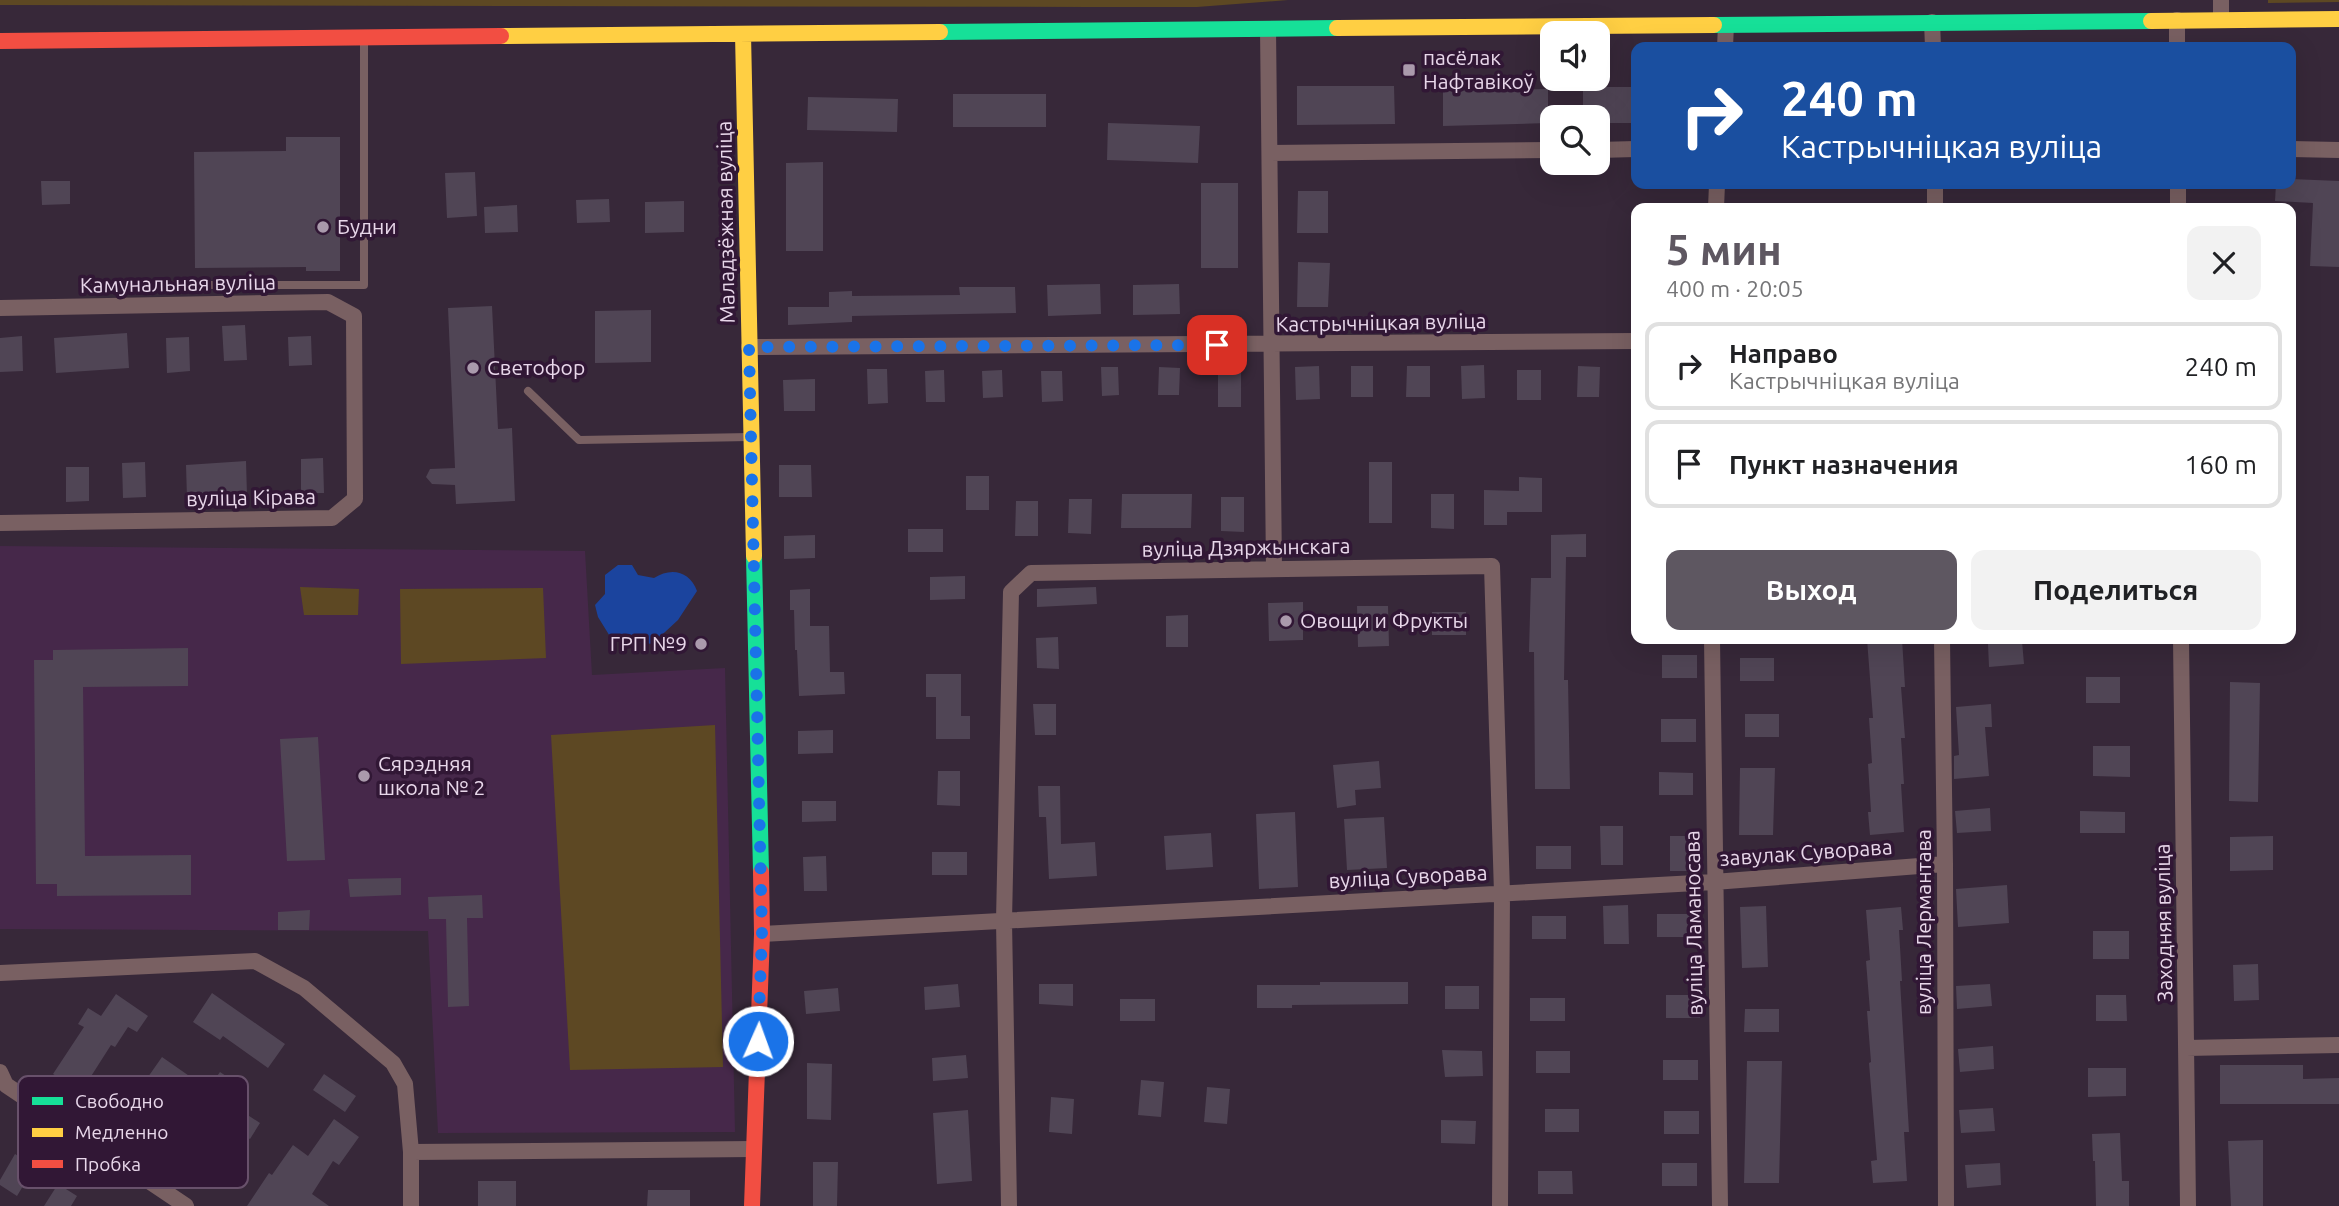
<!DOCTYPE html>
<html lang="ru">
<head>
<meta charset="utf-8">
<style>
  :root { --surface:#fff; --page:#f2f2f2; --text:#202124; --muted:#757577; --line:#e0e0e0; --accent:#5e5761 }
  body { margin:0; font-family:Ubuntu,sans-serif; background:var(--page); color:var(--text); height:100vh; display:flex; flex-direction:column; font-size:26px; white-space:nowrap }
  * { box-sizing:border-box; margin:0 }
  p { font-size:23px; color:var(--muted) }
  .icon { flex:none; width:38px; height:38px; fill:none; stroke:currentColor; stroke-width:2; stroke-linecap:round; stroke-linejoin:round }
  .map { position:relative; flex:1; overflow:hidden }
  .sheet { position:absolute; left:1631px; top:203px; width:665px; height:441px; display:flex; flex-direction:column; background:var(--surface); border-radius:14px; box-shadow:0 7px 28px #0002 }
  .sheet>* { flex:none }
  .banner { position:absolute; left:1631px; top:42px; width:665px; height:147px; border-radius:14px; box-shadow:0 7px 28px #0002; background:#1a4fa0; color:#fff; overflow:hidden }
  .controls { position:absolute; left:1540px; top:21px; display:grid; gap:14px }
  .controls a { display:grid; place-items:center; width:70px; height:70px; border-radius:14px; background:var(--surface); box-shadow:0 7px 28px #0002; font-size:35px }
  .pin { position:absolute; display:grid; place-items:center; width:60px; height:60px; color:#fff; margin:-30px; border-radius:14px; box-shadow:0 4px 10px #0006 }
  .me { position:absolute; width:77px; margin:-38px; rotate:2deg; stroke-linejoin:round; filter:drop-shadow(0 0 5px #0008) }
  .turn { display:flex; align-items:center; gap:24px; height:147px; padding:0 35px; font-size:32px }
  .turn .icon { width:91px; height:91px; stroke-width:2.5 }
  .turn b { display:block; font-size:49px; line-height:60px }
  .round { display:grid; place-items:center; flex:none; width:74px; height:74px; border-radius:14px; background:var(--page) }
  .headline { display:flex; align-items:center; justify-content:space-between; height:119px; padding:0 35px }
  h1 { font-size:42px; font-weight:700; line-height:52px; color:var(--accent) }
  .button { display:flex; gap:14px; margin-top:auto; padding:14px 35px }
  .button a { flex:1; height:80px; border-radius:14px; background:var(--accent); color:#fff; font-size:28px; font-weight:700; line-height:80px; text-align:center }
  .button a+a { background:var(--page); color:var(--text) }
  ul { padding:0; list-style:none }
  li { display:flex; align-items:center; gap:21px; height:88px; margin:0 14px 10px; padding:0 21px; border:4px solid var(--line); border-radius:14px }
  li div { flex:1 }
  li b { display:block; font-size:26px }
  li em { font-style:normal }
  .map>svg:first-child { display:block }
</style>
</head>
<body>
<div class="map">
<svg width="2339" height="1206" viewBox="0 0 2339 1206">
  <rect width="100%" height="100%" fill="#372839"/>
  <path fill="#46284a" d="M0,546L585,551L592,675L725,668L735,1132L438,1133L428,931L0,929Z"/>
  <path fill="#5d4823" d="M0,0H1288L1197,7H1092L0,5Z
    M2268,0H2339V2L2268,3Z
    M300,587L359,589L358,615H304Z
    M543,588L546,658L401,664L400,589Z
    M715,725L723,1067L570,1070L551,735Z"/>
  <path fill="#1b449e" d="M618,565H632L638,575L654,578C671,567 690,571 697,591L678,620L652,644L611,638L598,617L595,605L605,594V575Z"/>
  <path fill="#504555" d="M1297,86H1394L1395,124L1297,125Z
    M1583,87H1636V123H1598V117H1583Z
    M1548,89V123L1443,126V91Z
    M953,94H1046V127H953Z
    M808,97L898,99L897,132L807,130Z
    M1108,123L1200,126L1198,163L1107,160Z
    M286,137H340V271H306V267L195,268L194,152L286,151Z
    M823,162V251H786V163Z
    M475,172L477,216L447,218L445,173Z
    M2291,179L2339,181V267L2310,266L2313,203L2275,201L2276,184H2291Z
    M41,181H70V204L42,205Z
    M1201,183H1238V268H1201Z
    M1298,191H1328V233H1297Z
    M609,199L610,222L577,223L576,200Z
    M684,201V232L645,233V202Z
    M517,205L518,232L485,233L484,207Z
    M1298,262L1330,263L1328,307H1297Z
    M1100,284L1101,314L1048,316L1047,285Z
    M1179,284L1180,314L1133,315V285Z
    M959,287H1015L1016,313L852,316V322L788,325V307H829V292L852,291V296L960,295Z
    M492,306L498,429L512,428L515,501L456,504L455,485L432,484L426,477L430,469L455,468L448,308Z
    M651,310V362L595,363V311Z
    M245,325L247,360L224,361L222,326Z
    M127,333L129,368L56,373L54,338Z
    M22,336L23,371L0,372V338Z
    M311,336L312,365L289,366L288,337Z
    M189,337L190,371L167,373L166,338Z
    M1484,365L1485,398L1462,399L1461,366Z
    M1319,366L1320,399L1296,400L1295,367Z
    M1351,366H1373V397H1351Z
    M1407,366H1430V397H1406Z
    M1578,366L1600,367L1599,397H1577Z
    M1101,367H1118L1119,395L1102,396Z
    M1159,367L1180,368L1179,395H1158Z
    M867,369H887L888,403L868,404Z
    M944,370L945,402H926L925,371Z
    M1002,370L1003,397L983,398L982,371Z
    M1218,370H1241V407H1218Z
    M1517,370H1541V400H1517Z
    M1041,371H1062L1063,401L1042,402Z
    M815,379V411H784L783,380Z
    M323,458L324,493H301V459Z
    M246,461L247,496L187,498L186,465Z
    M145,462L146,497L123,498L122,463Z
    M1369,462H1392V523H1369Z
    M779,465H811L812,497H779Z
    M66,467H89V501L66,502Z
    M966,476H989V510H966Z
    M1519,477L1542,478V512H1507V525H1484V490L1519,491Z
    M1122,494H1192L1191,528H1121Z
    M1431,494H1454V529L1431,528Z
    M1221,497H1244V532L1221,531Z
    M1069,499H1092L1091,534L1068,533Z
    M1016,501H1038V536H1015Z
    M908,529H943V552H908Z
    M1586,534V557H1566L1564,680H1568L1570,789H1535L1534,652H1529L1531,578H1551V535Z
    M815,535V558L784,559V536Z
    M965,576V599L930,600V577Z
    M1096,587L1097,604L1037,607V589Z
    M810,589V626H829L830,672H844L845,694L799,696L797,650H795L794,610H790V590Z
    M1303,602V640L1269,641L1268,603Z
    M1357,606H1388L1389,646L1358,647Z
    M1432,612H1466V635H1432Z
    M1188,615V647H1166V616Z
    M1058,637L1059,669L1037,668L1036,638Z
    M1867,639H1902L1905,687H1901L1905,738H1901L1904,784H1901L1904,832L1870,835L1868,812H1871L1868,764L1872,763L1869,718H1873Z
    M2022,641L2024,664L1989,667L1988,644Z
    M188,648V686L83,687L85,856L191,855V895L57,896V884H36L34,660H53V650Z
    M1662,655H1697V678H1662Z
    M1740,658H1774V681H1740Z
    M926,674H961V716H970V739H936V697H926Z
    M2086,677H2120V703H2086Z
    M2230,682L2260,683L2258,802L2229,801Z
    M1033,704H1056V735H1035Z
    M1991,704L1992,727H1985L1989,776L1954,779V756L1959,755L1956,707Z
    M1745,714H1779V737H1745Z
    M1661,719H1696V742H1661Z
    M833,730V753L798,754V731Z
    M318,737L325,860L287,861L280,739Z
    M2093,746H2130V777L2093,776Z
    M1379,761L1381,788L1355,790L1356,805L1337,808L1333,765Z
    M1740,768H1775L1773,835H1739Z
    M938,771H960V806L937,805Z
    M1659,772L1693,773V795H1659Z
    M1038,786H1060L1061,844L1095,842L1097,876L1049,879L1046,817H1039Z
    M802,801H836V821L802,822Z
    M1990,808L1991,831L1957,833L1955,811Z
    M2080,811L2125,812V833H2080Z
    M1295,812L1298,887L1259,889L1256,814Z
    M1384,817L1387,868L1347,870L1344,819Z
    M1600,826H1623V865H1601Z
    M1211,833L1213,867L1166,870L1164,836Z
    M1670,836H1693V871H1670Z
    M2273,836V870L2230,871V837Z
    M1536,846H1571V869H1536Z
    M932,852H967V875H932Z
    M826,856L827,891H804L803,857Z
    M401,878V895L350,897L348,879Z
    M2007,885L2009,923L1958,927L1956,889Z
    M482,895L483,918H467L469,1006L448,1007L446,919H429L428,897Z
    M1628,905L1629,944H1604L1603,906Z
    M1766,906L1768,967L1742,968L1740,907Z
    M1901,907L1903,930H1899L1902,981H1900L1909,1132H1904L1907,1181L1873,1183L1871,1161L1877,1160L1869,1063L1871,1062L1867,1011H1870L1866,961L1870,960L1866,910Z
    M310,910L309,930H278V912Z
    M1657,914H1692V937H1657Z
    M1532,916H1566V939H1532Z
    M2093,931H2129V959H2093Z
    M2258,964L2259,1000L2234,1001L2233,965Z
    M1320,982H1408V1004L1292,1005V1008H1257V985H1320Z
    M958,984L960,1007L925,1010L924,987Z
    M1039,984H1073V1006L1039,1004Z
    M1990,984L1992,1006L1957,1009L1956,986Z
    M1445,986H1479V1009H1445Z
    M838,988L840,1011L806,1014L804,991Z
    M212,993L285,1044L268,1068L223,1036L220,1040L193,1022Z
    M116,994L148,1016L137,1032L128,1027L115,1047L111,1045L81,1092L53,1074L84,1027L78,1024L88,1008L101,1016Z
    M1666,995H1700V1018H1666Z
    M2096,995H2126L2127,1021H2096Z
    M1530,998H1565V1021H1530Z
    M1120,999H1155V1021H1120Z
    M1745,1009H1779V1032H1744Z
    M1993,1046L1994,1069L1960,1072L1958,1049Z
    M1442,1050L1482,1051L1483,1076L1445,1077Z
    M1536,1051H1570V1073H1536Z
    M966,1055L968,1078L933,1081L932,1058Z
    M162,1057L195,1080L183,1099L172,1091L142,1135L111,1114L133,1082L141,1087Z
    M1663,1060H1698V1080H1663Z
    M1747,1061H1782L1779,1183H1744Z
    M807,1063L832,1064L831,1120L807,1119Z
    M2220,1065H2303V1079L2339,1078V1104H2220Z
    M2088,1068H2126V1096L2088,1097Z
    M220,1072L241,1086L233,1098L212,1083Z
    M324,1074L356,1096L345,1112L313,1090Z
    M1141,1080L1164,1082L1161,1117L1138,1115Z
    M1207,1087L1230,1089L1227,1124L1204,1122Z
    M1051,1097L1074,1099L1072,1134L1049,1132Z
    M231,1104L260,1123L250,1139L240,1133L215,1171L209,1167L203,1176L188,1166L194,1157L188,1153L204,1129L212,1134Z
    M1993,1108L1995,1131L1961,1133L1959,1110Z
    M1545,1109H1579V1132H1545Z
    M968,1110L972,1181L937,1184L933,1113Z
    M1664,1111H1699V1134H1664Z
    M334,1119L359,1137L339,1165L333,1161L312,1194L329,1206H247L269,1173L272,1175L293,1145L308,1156Z
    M1441,1120L1476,1121L1475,1144L1441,1143Z
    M2120,1133L2122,1181H2129V1206H2096L2095,1161H2093L2092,1134Z
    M2263,1140V1206H2231L2228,1141Z
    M15,1154L35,1166L17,1196L0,1185V1180Z
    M813,1162H838L837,1206H813Z
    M1662,1163H1697V1186H1662Z
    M2000,1163L2001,1185L1967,1188L1965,1165Z
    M1538,1171H1572L1573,1194H1538Z
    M478,1181H516V1206H478Z
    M58,1184L77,1196L71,1206H44Z
    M648,1190H690V1206H647Z"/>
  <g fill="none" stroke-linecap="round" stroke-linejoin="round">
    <path stroke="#796062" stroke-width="8" d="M166,285H364V41
      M528,391L579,440L750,437"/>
    <path stroke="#796062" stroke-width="16" d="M2221,0V20
      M2177,20V47
      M1932,22L1933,47
      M1268,29L1274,569
      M1725,47L1726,25
      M2291,149L2339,150
      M1598,150L1636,149
      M1270,153L1552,150
      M1935,184V208
      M2178,184V208
      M1716,208L1717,184
      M0,308L328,302L354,316L355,499L332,518L0,523
      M749,347L1636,341
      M1712,639L1720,1206
      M1942,639L1945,864L1946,1206
      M2181,639L2188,1206
      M762,934L1714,882L1945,864
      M0,973L255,961L304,988L393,1063L405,1084L411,1152V1206
      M2186,1048L2339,1045
      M0,1072L6,1085L186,1206
      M411,1152L754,1149
      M1009,1206L1004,921L1011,592L1031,573L1492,566L1502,893L1500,1206"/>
    <path stroke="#16e098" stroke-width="16" d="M1714,25L2151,21
      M940,32L1337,28
      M754,556L761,872"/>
    <path stroke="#ffcf43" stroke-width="16" d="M2151,21L2339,19
      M1337,28L1714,25
      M743,34L754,556
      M501,36L940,32"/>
    <path stroke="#f24e42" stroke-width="16" d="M0,41L501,36
      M752,1206L762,934L761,872"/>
  </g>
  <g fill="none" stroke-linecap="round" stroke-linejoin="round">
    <path stroke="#1a73e8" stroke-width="12" stroke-dasharray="0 21.6" d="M758,1041L762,934L749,347L1217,345"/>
  </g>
  <g fill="#aa9aac" stroke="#311735" stroke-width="2.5">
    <rect x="1402" y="63" width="14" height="14" rx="3.5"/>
    <circle cx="323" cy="227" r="7"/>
    <circle cx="473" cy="368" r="7"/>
    <circle cx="1286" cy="621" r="7"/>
    <circle cx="701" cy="644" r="7"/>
    <circle cx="364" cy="776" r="7"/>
  </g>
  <g text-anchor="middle" stroke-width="7" stroke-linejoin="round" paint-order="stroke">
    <g font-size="21" fill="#e8d7ea" stroke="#311735" text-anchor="start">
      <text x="1423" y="65">пасёлак<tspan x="1423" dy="24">Нафтавікоў</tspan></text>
      <text x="337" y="234">Будни</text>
      <text x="487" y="375">Светофор</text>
      <text x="1300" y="628">Овощи и Фрукты</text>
      <text x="687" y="651" text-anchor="end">ГРП №9</text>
      <text x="378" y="771">Сярэдняя<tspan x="378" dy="24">школа № 2</tspan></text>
    </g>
    <g font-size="21" fill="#e8d7ea" stroke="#311735">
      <text transform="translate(726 222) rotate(-91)" y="7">Маладзёжная вуліца</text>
      <text transform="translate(178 284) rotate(-1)" y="7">Камунальная вуліца</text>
      <text transform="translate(1381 323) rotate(-1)" y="7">Кастрычніцкая вуліца</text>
      <text transform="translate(251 498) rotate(-1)" y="7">вуліца Кірава</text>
      <text transform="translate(1246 548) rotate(-1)" y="7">вуліца Дзяржынскага</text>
      <text transform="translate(1806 853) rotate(-4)" y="7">завулак Суворава</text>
      <text transform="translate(1408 877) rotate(-3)" y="7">вуліца Суворава</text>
      <text transform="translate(1924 922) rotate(-90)" y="7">вуліца Лермантава</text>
      <text transform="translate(1694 923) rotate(-91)" y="7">вуліца Ламаносава</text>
      <text transform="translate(2164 923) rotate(-91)" y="7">Заходняя вуліца</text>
    </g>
  </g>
  <rect x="18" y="1076" width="230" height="112" rx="10" fill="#311735" stroke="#68516b" stroke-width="2"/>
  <rect x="32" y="1097" width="31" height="8" fill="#16e098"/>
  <rect x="32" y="1128" width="31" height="9" fill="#ffcf43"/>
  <rect x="32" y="1160" width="31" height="8" fill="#f24e42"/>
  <g font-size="19" fill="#e8d7ea">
    <text x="75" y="1108">Свободно</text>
    <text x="75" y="1139">Медленно</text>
    <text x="75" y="1171">Пробка</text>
  </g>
</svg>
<div class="controls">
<a><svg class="icon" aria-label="sound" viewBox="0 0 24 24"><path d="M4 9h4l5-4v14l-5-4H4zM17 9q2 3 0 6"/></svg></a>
<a><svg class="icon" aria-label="search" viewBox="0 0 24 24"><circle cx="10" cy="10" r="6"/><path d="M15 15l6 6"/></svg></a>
</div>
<div class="pin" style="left:1217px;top:345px;background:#d93025"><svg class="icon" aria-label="arrive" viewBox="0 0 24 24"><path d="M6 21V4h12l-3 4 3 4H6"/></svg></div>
<svg class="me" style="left:758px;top:1041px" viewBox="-20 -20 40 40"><circle r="17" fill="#1a73e8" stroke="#fff" stroke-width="3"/><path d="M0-11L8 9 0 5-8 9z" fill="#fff"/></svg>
<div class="banner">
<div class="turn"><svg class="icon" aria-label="right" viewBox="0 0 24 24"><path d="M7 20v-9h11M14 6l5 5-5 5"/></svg><div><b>240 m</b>Кастрычніцкая вуліца</div></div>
</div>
<section class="sheet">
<div class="headline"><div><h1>5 мин</h1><p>400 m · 20:05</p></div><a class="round"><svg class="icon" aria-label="close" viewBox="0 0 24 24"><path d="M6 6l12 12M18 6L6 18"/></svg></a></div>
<ul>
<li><svg class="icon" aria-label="right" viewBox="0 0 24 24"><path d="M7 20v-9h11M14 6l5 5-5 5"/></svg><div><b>Направо</b><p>Кастрычніцкая вуліца</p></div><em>240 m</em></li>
<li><svg class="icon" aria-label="arrive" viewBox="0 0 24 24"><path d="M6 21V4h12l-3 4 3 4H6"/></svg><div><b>Пункт назначения</b></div><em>160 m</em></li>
</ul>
<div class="button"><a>Выход</a><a>Поделиться</a></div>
</section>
</div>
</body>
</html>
